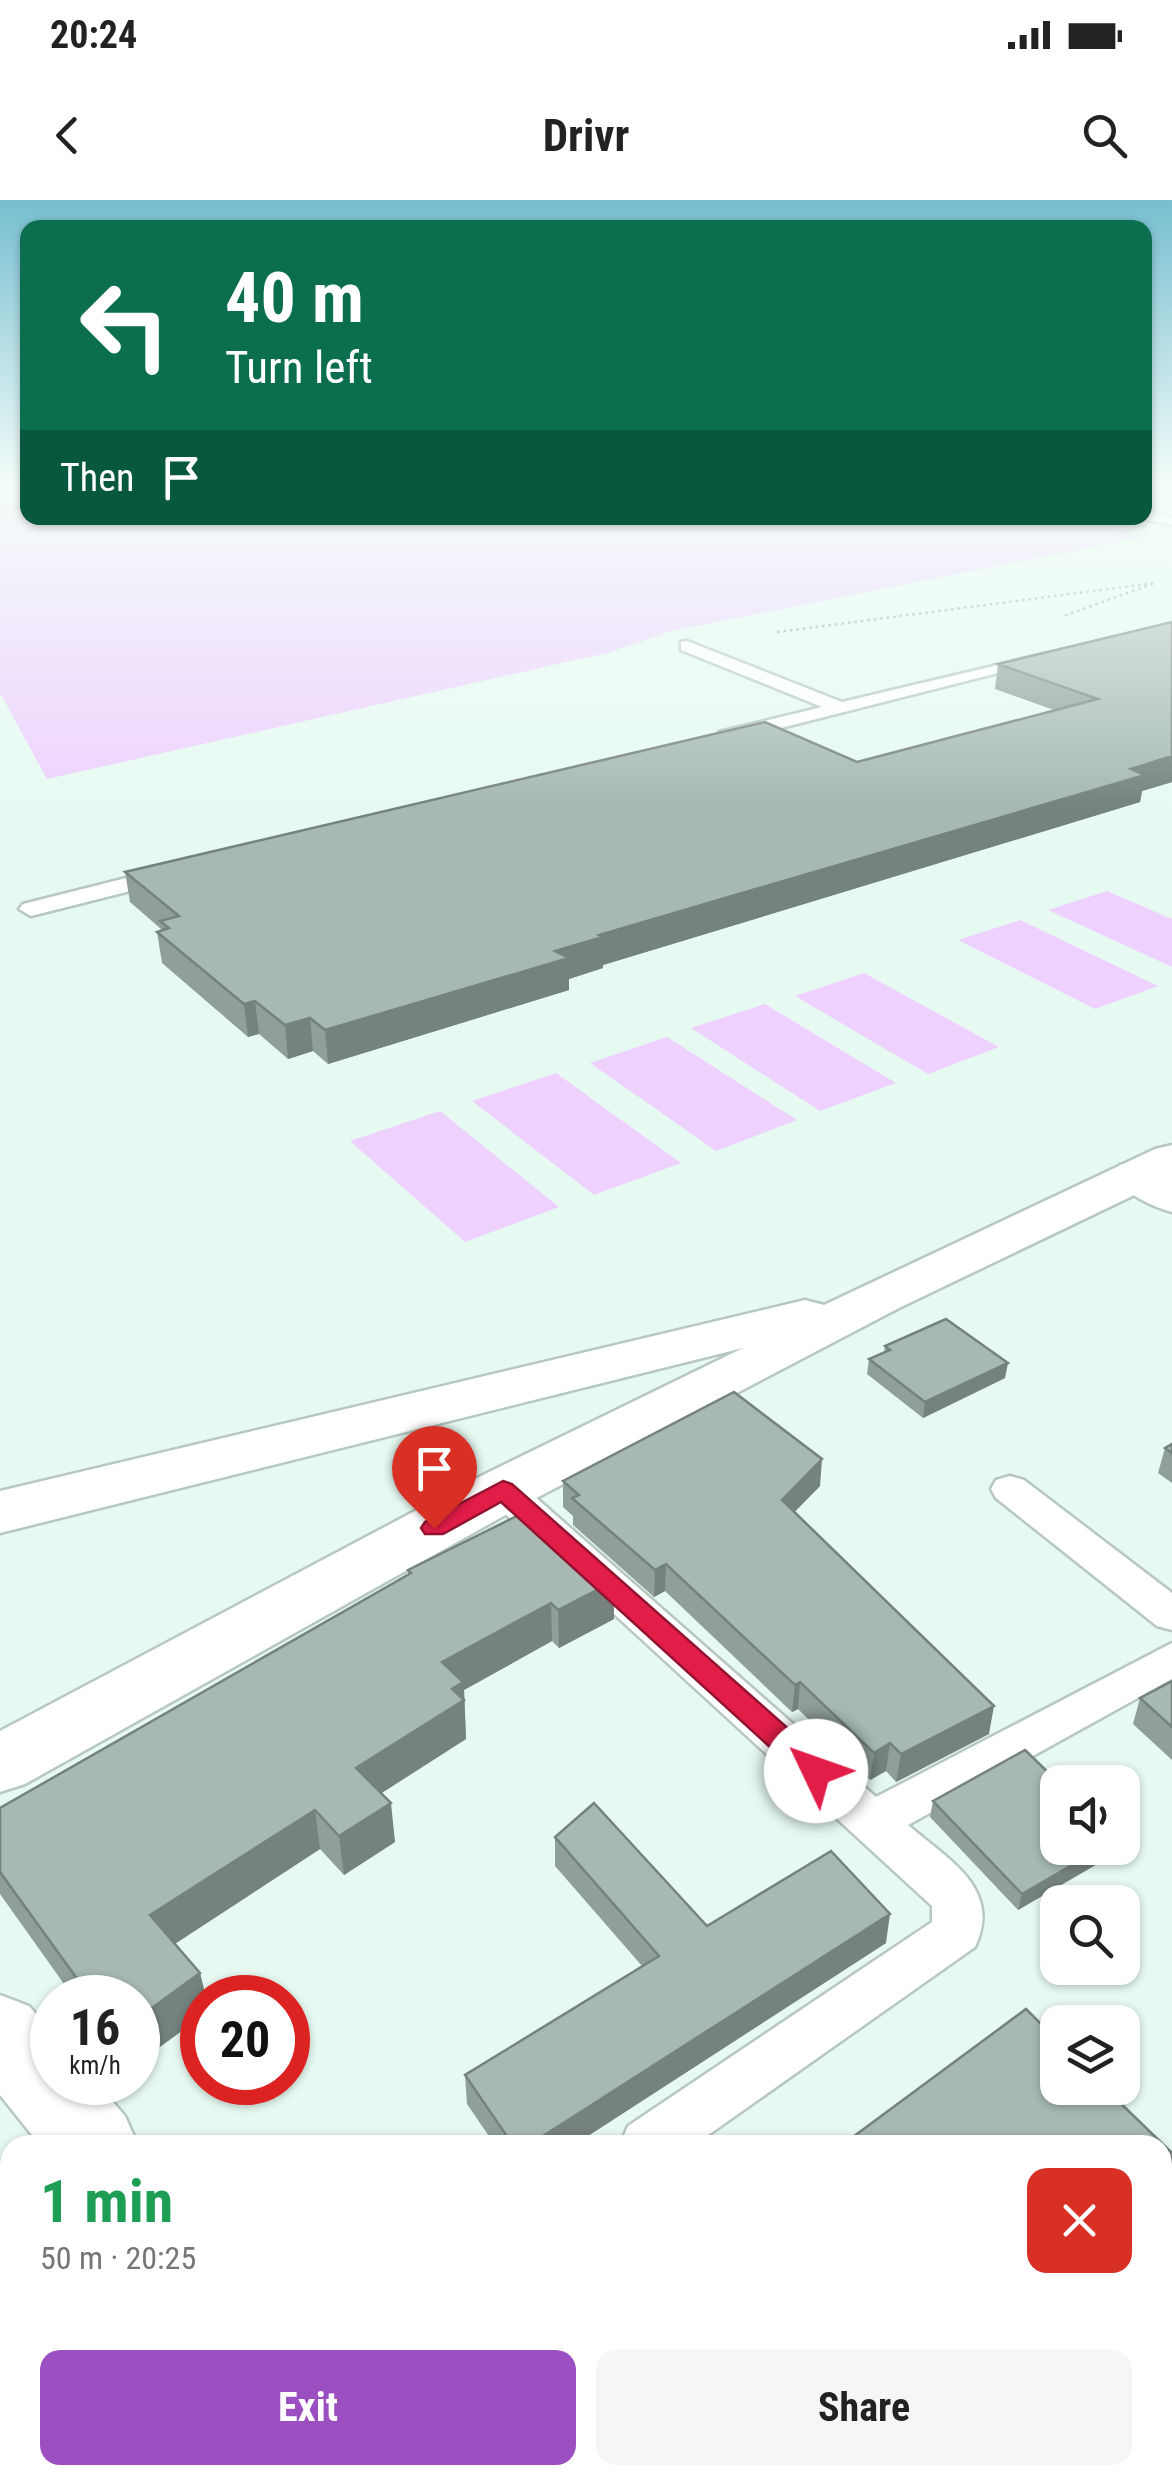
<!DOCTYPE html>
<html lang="en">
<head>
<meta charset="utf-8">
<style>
  :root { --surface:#fff; --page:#f6f6f6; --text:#222; --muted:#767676; --accent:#9c4fc0 }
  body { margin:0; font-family:"Roboto Condensed",sans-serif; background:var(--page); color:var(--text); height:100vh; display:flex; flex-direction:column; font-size:38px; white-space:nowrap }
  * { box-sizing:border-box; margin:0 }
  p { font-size:32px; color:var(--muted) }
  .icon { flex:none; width:55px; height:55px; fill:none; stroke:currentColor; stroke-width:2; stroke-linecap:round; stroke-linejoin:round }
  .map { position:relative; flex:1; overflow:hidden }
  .sheet { position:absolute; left:0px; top:1935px; width:1172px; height:350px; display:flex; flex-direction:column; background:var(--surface); border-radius:30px 30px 0 0; box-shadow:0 2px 8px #0004 }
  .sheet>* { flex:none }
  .banner { position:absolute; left:20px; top:20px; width:1132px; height:305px; border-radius:20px; box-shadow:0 2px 8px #0004; background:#0b6e4f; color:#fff; overflow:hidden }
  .fabs { position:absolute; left:1040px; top:1565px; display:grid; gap:20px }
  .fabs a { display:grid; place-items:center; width:100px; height:100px; border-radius:20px; background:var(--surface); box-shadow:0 2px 8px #0004; font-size:50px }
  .speed { position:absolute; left:30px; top:1775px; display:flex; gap:20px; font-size:50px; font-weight:700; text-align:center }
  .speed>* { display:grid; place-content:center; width:130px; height:130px; border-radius:50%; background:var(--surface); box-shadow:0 2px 8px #0004; line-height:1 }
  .speed small { font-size:25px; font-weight:400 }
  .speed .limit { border:15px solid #d22; background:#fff; color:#111 }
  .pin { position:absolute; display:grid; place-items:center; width:85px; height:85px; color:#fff; margin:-102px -42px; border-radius:50% 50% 50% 0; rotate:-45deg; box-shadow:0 0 10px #0007 }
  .pin .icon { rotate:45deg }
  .me { position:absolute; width:110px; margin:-55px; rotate:312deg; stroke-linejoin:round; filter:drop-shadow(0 0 8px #0008) }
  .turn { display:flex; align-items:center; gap:35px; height:210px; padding:0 40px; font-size:45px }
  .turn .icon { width:130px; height:130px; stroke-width:2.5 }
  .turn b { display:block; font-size:70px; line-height:85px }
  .then { display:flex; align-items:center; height:95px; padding:0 40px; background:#0003; gap:20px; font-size:38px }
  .round { display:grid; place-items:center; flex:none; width:105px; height:105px; border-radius:20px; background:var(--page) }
  .headline { display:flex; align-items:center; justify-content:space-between; height:170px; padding:0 40px }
  h1 { font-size:60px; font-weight:700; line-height:75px; color:#1e9e55 }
  .primary-button { display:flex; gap:20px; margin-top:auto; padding:20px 40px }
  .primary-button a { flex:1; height:115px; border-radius:20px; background:var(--accent); color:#fff; font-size:40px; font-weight:700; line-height:115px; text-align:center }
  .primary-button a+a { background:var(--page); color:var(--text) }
  .status { display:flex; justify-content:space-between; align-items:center; height:70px; padding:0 50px; background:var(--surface); direction:ltr }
  .status svg { height:28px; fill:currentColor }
  header { display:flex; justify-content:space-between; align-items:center; height:130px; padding:0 40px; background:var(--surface); font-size:45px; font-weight:700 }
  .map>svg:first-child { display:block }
</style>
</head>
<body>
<div class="status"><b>20:24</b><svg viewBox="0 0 49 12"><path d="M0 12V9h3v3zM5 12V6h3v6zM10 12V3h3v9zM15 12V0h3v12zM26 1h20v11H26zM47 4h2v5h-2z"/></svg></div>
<header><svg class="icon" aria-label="back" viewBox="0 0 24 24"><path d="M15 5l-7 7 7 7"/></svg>Drivr<svg class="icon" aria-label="search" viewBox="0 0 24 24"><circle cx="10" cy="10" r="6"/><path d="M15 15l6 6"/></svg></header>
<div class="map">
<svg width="1172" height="2285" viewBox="0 0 1172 2285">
  <rect width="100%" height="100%" fill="#e7faf2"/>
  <path fill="#eed1fe" d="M27,299L28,318H1070L1147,336L672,431L607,453L47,579L0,493V300Z
    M1107,691L1172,719V767L1048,710Z
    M1020,720L1158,786L1095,809L958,740Z
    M864,773L999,847L928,874L795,796Z
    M765,804L896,883L820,911L691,828Z
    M667,837L797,920L716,951L590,863Z
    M556,873L681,963L594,995L472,901Z
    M440,911L559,1007L465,1042L350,941Z"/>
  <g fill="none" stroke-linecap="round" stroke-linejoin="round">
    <g stroke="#b6c8c0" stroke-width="5">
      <path id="service" d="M1145,311L1172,317V325L1140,318H1145Z
        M687,441L842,502L1044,454L1053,459L726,542L719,540V532L822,507L681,450V442Z
        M170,667L182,674L178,679L31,716L19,709L23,704Z
        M1010,1276L1024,1280L1172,1393V1430L1157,1426L996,1298L991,1289L996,1280Z
        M503,1277L517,1281L876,1597L1172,1443V1479L908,1625C947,1659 1003,1688 975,1747L694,1945H620L628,1926L932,1722V1706L489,1299L484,1290L489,1281Z"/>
    </g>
    <g stroke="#b6c8c0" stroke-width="5">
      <path id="minor" d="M1137,961L1172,976V1012C1150,1006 1126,994 1113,975L1120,965Z
        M0,1795L29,1806L52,1832V1882H96L125,1916L138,1945H40L0,1895Z
        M320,2275H423L427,2285H324Z"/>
    </g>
    <g stroke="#b6c8c0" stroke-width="5">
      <path id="tertiary" d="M1172,945V977L899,1108L525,1304L25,1584L0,1592V1531L481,1276L743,1148L0,1333V1291L805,1100L824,1105L1155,949Z"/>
    </g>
    <path stroke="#97a59f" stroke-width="2.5" stroke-dasharray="2.5 4" stroke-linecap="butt" d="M0,289L28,288
      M777,432L1155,383L1061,417"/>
    <use href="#service" fill="#fff" fill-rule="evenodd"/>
    <use href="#minor" fill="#fff" fill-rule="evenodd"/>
    <use href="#tertiary" fill="#fff" fill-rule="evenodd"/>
  </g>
  <path fill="#909f99" d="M1172,422V582L1142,591L1140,602L603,765V768L569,779V790L328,864L313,851L288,859L259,834L248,837L162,763L157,732L161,730V729L130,702L125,672L857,562L1054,510L995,489L998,464Z
    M885,1146L1005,1178L923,1218L867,1174L869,1159L884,1152Z
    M1172,1244V1283L1158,1273L1165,1248Z
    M563,1281L820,1286L794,1312L989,1534L896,1582L886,1571L870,1580L798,1509L792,1512L665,1391L654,1397L573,1325V1316L563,1307Z
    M408,1370L614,1381V1419L559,1448L552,1441L464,1490L466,1539L381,1593L395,1642L344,1675L320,1649L175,1744L200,1773L206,1798H202V1816L138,1863V1798H74L0,1694V1608L408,1374Z
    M1172,1481V1560L1133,1524L1140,1498Z
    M933,1601L1058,1648H1113L1111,1656L1018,1710L930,1617Z
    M555,1637L707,1726L886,1743L574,1945H495L467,1904L465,1875L642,1766L555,1666Z"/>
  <path fill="#75827d" d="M1172,556V582L1142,591L1140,602L603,765V768L569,779V790L328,864L325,830L599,735Z
    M255,801L259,834L248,837L244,804Z
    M310,818L313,851L288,859L285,825Z
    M1008,1163L1005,1178L923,1218L925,1202Z
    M822,1259L820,1286L780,1327L782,1300Z
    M666,1364L665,1391L654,1397L655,1370Z
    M614,1381V1419L559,1448L558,1410Z
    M551,1403L552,1441L464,1490L466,1539L360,1607L356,1568L442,1462Z
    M800,1482L798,1509L792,1512L795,1485Z
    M994,1506L989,1534L896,1582L901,1554Z
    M890,1543L886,1571L870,1580L874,1553Z
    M391,1603L395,1642L344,1675L339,1636Z
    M315,1610L320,1649L159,1754L150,1715Z
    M1101,1648H1113L1111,1656L1018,1710L1022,1694Z
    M890,1714L886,1743L574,1945H529Z
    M200,1773L206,1798H202V1816L138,1863V1818Z
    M1172,1958V1964L1162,1990V1966Z"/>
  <path fill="#a7b9b2" stroke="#75827d" stroke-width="2.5" d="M1172,422V556L1131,569L1145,575L599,735L603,737L555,751L569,758L325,830L310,818L285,825L255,801L244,804L157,732L169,728L160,721L179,716L125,672L765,522L857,562L1098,499L998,464Z
    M946,1119L1008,1163L925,1202L869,1159L890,1150L885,1146Z
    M734,1192L822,1259L782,1300L994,1506L901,1554L890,1543L874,1553L800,1482L795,1485L666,1364L655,1370L572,1298L579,1295L563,1281Z
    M1172,1244V1253L1165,1248Z
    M533,1308L614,1381L558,1410L551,1403L442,1462L463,1482L452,1489L464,1500L356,1568L391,1603L339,1636L315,1610L150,1715L200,1773L138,1818V1798H91L0,1672V1608L411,1373L408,1370Z
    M1172,1481V1527L1140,1498Z
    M1025,1550L1058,1582V1648H1101L1022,1694L933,1601Z
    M594,1603L707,1726L831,1651L890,1714L529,1945H513L465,1875L659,1756L555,1637Z
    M1026,1809L1058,1841V1888H1105L1172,1953V1958L1162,1966V1945H842Z
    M780,1938L786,1945H771Z
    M894,2275H1059L1062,2277L1058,2285H888Z"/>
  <linearGradient id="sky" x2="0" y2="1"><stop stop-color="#76bed0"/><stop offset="0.47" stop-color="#f4fdf9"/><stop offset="1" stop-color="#f4fdf9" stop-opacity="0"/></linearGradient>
  <rect width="1172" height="608" fill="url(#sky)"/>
  <path fill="#e11d48" stroke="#92132f" stroke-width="2.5" d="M503,1281L512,1284L826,1562L830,1571L826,1579L816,1583L805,1579L501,1302L443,1334H425L421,1328L425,1322Z"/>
</svg>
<div class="fabs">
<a><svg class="icon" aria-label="sound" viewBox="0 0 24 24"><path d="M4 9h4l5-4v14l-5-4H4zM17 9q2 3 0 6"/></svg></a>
<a><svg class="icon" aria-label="search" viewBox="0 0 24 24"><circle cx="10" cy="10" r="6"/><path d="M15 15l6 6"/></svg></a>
<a><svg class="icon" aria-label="layers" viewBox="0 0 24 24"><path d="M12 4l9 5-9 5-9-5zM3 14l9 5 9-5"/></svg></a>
</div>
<div class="speed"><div>16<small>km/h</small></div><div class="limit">20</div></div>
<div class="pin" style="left:434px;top:1328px;background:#d93025"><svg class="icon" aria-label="arrive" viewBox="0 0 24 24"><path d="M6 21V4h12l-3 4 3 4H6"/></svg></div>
<svg class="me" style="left:816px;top:1571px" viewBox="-20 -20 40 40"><circle r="19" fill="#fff"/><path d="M0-13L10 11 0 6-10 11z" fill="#e11d48"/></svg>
<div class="banner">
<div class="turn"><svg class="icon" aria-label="left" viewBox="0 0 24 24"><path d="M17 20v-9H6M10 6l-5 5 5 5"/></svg><div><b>40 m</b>Turn left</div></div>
<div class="then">Then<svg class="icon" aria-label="arrive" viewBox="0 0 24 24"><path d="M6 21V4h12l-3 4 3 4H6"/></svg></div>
</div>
<section class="sheet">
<div class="headline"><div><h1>1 min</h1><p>50 m · 20:25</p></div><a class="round" style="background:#d93025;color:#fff"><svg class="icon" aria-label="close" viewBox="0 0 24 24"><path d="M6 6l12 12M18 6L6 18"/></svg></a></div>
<div class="primary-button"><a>Exit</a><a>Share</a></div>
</section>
</div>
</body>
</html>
